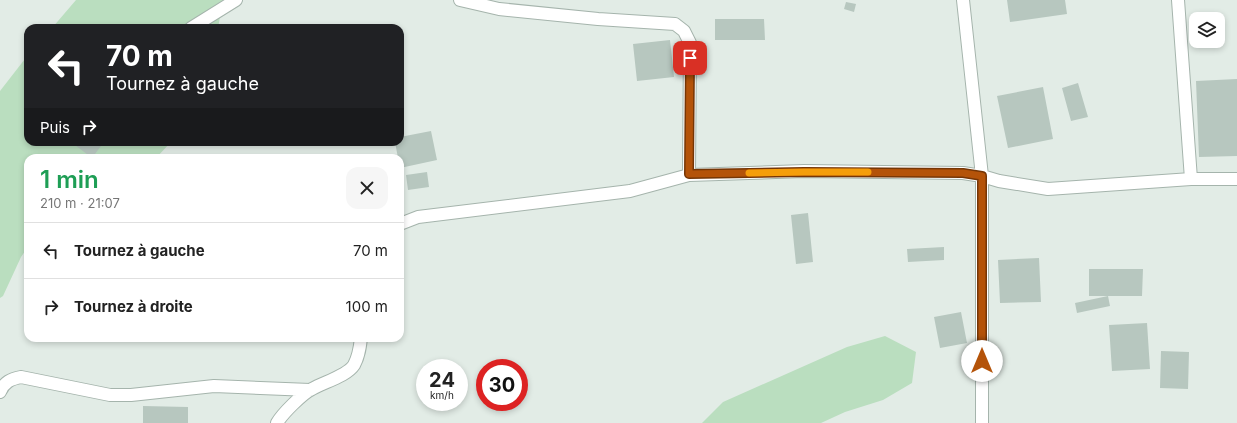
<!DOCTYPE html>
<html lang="fr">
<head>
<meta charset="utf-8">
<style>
  :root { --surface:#fff; --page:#f6f6f6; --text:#222; --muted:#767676; --line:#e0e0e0 }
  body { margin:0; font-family:Inter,sans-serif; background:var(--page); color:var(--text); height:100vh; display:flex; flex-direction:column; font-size:15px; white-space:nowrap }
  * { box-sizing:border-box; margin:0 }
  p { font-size:13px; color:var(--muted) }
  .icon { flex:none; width:22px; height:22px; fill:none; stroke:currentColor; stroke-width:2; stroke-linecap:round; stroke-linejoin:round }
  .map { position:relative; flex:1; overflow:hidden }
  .details { position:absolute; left:24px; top:154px; width:380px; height:188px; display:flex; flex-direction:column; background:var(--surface); border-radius:12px; box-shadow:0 2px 6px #0003 }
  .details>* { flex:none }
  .banner { position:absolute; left:24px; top:24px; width:380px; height:122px; border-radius:12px; box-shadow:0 2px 6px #0003; background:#202124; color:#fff; overflow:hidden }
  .tools { position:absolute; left:1189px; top:12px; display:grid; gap:8px }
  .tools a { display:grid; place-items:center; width:36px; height:36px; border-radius:8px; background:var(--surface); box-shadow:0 2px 6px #0003; font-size:20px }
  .speed { position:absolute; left:416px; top:359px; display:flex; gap:8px; font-size:20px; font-weight:700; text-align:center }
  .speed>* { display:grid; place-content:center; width:52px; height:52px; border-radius:50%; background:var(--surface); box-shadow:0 2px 6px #0003; line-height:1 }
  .speed small { font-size:10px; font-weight:400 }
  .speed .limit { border:6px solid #d22; background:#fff; color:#111 }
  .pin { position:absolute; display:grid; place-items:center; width:34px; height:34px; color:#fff; margin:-17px; border-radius:8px; box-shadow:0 2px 6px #0006 }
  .me { position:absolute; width:44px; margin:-22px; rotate:0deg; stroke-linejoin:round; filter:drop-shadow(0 0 3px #0008) }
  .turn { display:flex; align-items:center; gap:14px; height:84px; padding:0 16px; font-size:18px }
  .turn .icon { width:52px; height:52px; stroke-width:2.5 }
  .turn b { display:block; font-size:28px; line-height:34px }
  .then { display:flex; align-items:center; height:38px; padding:0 16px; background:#0003; gap:8px; font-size:15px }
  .round { display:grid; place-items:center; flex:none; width:42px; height:42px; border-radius:12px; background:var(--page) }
  .summary { display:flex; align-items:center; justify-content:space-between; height:68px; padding:0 16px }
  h1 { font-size:24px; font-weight:600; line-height:30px; color:#1e9e55 }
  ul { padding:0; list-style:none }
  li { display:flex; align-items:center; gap:12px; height:56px; padding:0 16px; border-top:1px solid var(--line) }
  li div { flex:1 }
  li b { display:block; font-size:15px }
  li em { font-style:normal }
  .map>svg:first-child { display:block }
</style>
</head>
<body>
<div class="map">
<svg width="1237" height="423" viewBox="0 0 1237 423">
  <rect width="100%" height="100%" fill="#e2ece6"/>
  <path fill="#badebf" d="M76,0H223L218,28H52Z
    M28,55V142H171L156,158H28V247L21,257L3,296L0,298V91Z
    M885,336L916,352L912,383L883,400L845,412L821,423H702L723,402L847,347Z"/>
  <path fill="#b7c7bf" d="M1007,0H1065L1067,14L1010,22Z
    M846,2L856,4L854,12L844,9Z
    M715,19H764L765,40H715Z
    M670,40L674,77L637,81L633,44Z
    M1237,79V156L1199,157L1196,81Z
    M1078,83L1088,117L1071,121L1062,88Z
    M1043,87L1053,139L1008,148L997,96Z
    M431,131L437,160L400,168V158H398L395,142H400V137Z
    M71,142H104L92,158Z
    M427,172L429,187L408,190L406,175Z
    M808,213L813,262L796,264L791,215Z
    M944,247V260L908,262L907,249Z
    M1039,258L1041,302L1000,303L998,260Z
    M1089,269H1143L1142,296H1089Z
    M1108,296L1110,306L1077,313L1075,303Z
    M961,312L967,343L940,348L934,317Z
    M1147,323L1150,369L1112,371L1109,325Z
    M1161,351L1189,352L1188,389L1160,388Z
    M143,406L188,407V423H143Z"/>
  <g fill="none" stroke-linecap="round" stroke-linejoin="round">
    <g stroke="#a5b4ac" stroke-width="14">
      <path id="minor" d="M460,0L499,9L598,19L675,24L684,31L690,43L689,175
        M963,0L982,176V423
        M1178,0L1191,179
        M191,28L236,0
        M400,224L418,217L630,191L689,175L804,171L963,173L982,176L999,181L1048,189L1191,179H1237
        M0,392C4,382 11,379 21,377L110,395H131L214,386L310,390
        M277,423C282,414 303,393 312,389C324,382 347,376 354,365C359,356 360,347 361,338"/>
    </g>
    <use href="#minor" stroke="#fff" stroke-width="12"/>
  </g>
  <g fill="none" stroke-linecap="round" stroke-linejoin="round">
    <g stroke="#753606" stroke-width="10">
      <path id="route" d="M690,58L689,174L804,172L963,173L982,176V361"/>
    </g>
    <use href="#route" stroke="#b45309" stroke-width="7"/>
    <path stroke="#f59e0b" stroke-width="7" d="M749,173L804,172H868"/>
  </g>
</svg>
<div class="tools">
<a><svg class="icon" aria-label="layers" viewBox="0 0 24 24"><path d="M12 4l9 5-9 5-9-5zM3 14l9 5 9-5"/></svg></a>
</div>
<div class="speed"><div>24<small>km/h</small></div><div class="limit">30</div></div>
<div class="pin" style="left:690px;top:58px;background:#d93025"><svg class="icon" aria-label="arrive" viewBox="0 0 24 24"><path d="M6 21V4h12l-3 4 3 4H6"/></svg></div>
<svg class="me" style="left:982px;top:361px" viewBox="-20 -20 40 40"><circle r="19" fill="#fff"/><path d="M0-13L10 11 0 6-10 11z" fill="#b45309"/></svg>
<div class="banner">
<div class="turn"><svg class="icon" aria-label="left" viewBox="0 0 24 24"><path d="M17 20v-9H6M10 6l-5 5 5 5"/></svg><div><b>70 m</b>Tournez à gauche</div></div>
<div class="then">Puis<svg class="icon" aria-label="right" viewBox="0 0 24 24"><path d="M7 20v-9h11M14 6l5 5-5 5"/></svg></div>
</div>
<section class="details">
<div class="summary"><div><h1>1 min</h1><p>210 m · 21:07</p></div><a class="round"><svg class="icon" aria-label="close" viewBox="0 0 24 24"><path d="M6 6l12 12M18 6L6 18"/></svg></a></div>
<ul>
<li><svg class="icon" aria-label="left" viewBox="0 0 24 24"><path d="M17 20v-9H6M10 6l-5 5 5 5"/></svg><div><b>Tournez à gauche</b></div><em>70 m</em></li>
<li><svg class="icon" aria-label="right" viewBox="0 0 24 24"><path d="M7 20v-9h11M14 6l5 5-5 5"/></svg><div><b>Tournez à droite</b></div><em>100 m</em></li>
</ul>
</section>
</div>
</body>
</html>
